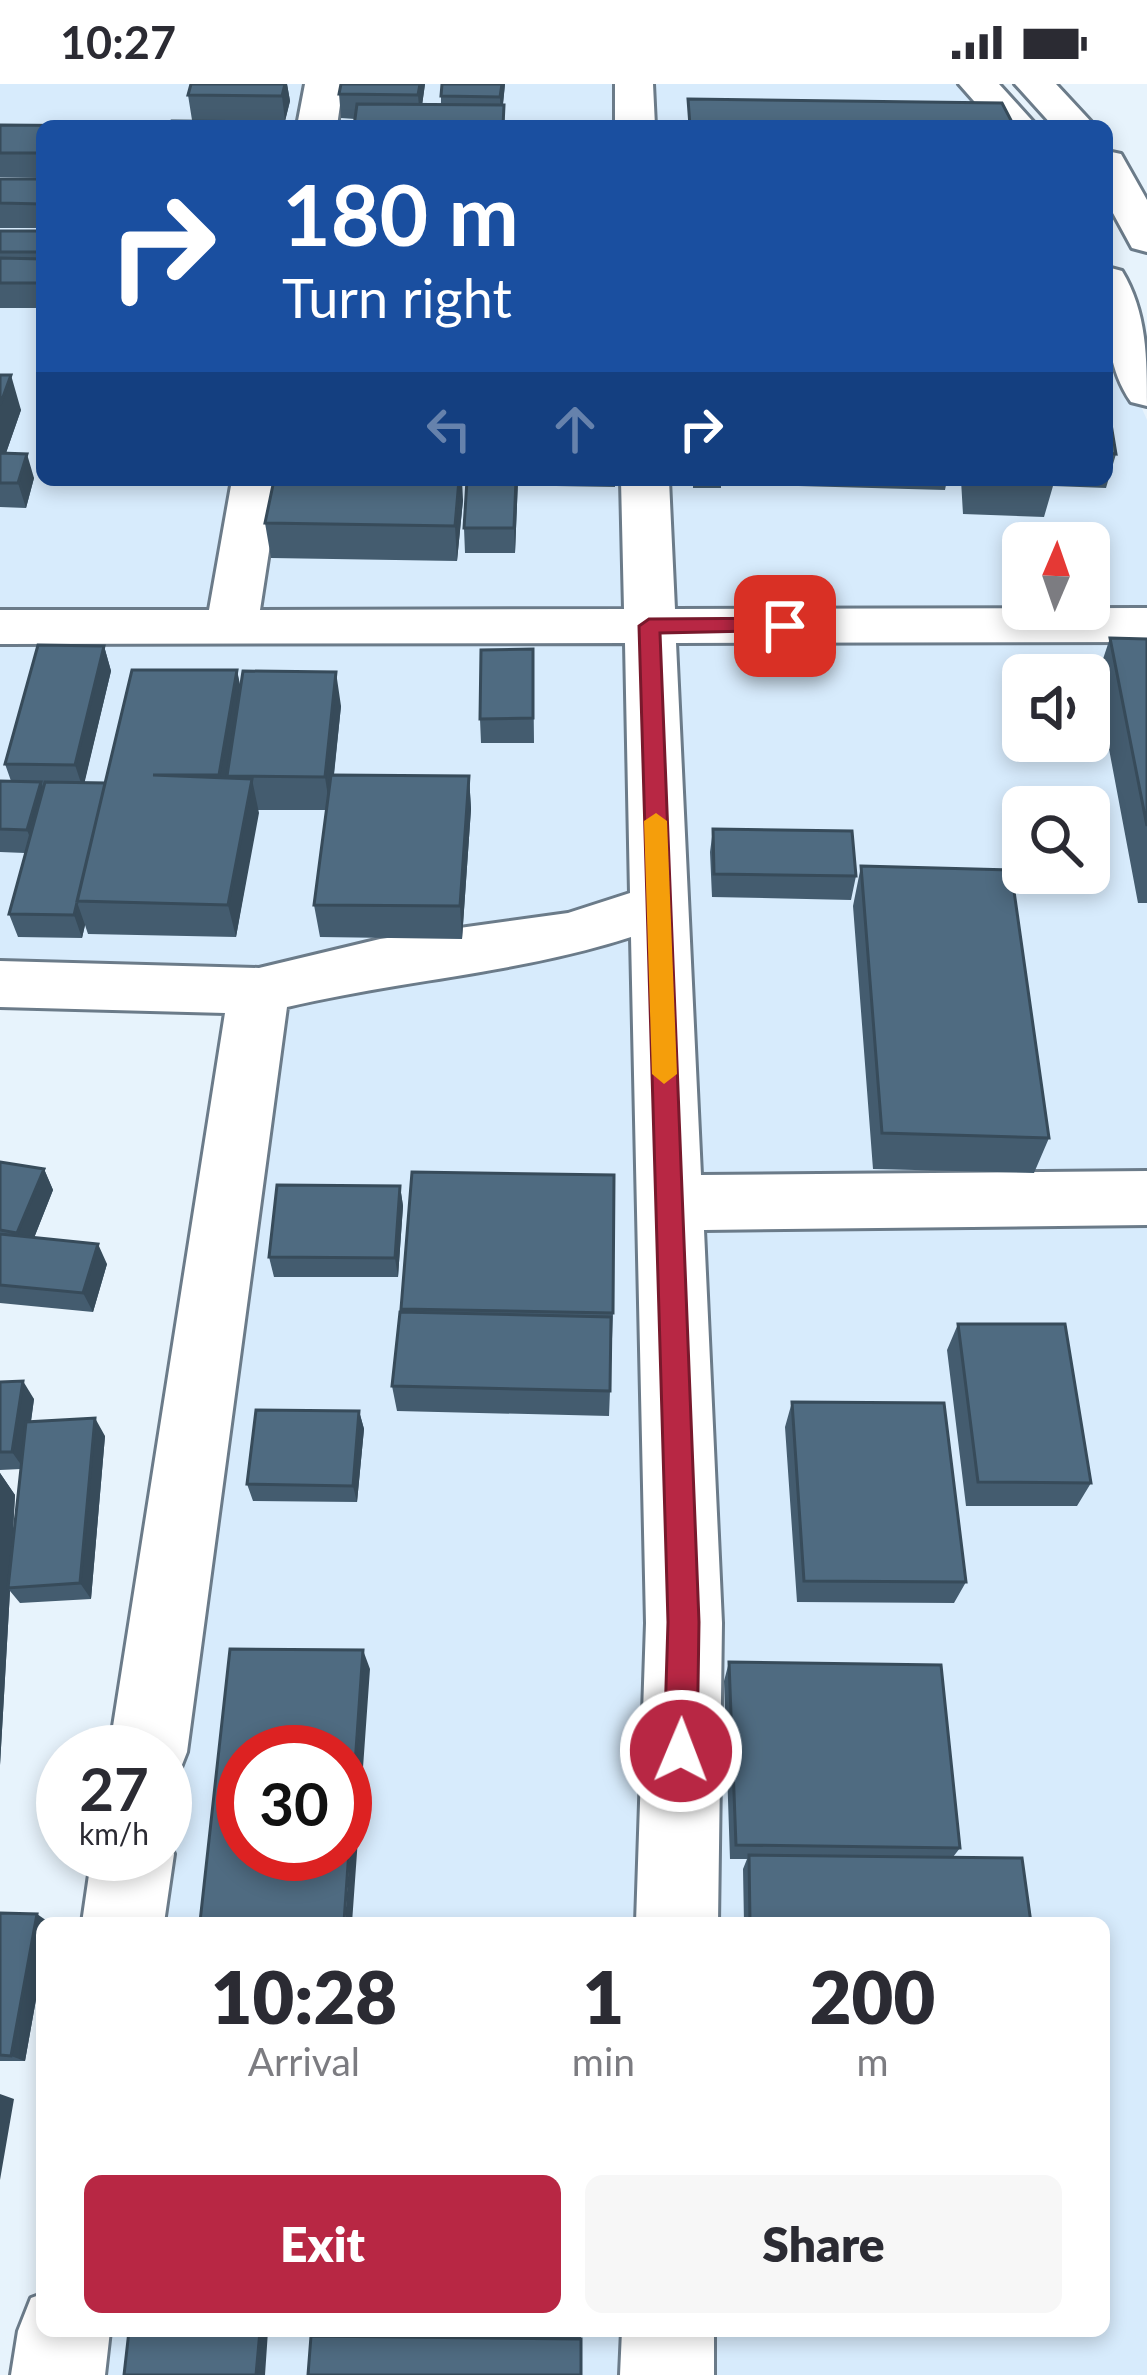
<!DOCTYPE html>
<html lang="en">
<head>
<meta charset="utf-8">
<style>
  :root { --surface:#fff; --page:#f7f7f7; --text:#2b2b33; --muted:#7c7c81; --accent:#b82744 }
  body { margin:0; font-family:Lato,sans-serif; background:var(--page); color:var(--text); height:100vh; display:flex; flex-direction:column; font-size:45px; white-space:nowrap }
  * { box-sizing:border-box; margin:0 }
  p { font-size:39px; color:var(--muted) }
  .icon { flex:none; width:66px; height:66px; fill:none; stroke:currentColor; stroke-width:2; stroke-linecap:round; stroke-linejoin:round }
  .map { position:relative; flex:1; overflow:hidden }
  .drawer { position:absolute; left:36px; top:1833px; width:1074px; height:420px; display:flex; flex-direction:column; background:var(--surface); border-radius:18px; box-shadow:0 6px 18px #0003 }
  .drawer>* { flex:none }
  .top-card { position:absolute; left:36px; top:36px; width:1077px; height:366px; border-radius:18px; box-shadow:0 6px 18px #0003; background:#1a4fa0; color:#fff; overflow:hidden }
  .needle { width:78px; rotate:2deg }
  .tools { position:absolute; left:1002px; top:438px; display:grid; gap:24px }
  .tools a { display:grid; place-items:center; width:108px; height:108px; border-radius:18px; background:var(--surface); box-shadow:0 6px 18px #0003; font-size:60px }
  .speed { position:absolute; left:36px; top:1641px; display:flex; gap:24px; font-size:60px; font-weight:700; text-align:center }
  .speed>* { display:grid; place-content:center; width:156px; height:156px; border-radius:50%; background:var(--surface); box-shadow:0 6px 18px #0003; line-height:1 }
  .speed small { font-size:30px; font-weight:400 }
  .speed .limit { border:18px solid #d22; background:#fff; color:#111 }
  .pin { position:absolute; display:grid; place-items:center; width:102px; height:102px; color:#fff; margin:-51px; border-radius:24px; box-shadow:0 6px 18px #0006 }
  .me { position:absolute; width:132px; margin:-66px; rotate:1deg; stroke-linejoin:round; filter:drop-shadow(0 0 9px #0008) }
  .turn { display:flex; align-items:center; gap:42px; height:252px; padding:0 48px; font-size:54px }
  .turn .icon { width:156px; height:156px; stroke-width:2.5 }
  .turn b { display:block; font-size:84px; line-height:102px }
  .lanes { display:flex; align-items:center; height:114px; padding:0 48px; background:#0003; justify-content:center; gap:60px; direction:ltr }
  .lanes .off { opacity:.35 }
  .eta { display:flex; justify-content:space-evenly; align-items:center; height:204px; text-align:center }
  .eta b { font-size:72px; font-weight:800; line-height:84px }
  .cta { display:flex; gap:24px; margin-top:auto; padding:24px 48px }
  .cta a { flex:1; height:138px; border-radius:18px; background:var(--accent); color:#fff; font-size:48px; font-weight:800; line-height:138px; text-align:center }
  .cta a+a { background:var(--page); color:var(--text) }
  .status { display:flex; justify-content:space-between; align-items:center; height:84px; padding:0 60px; background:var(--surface); direction:ltr }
  .status svg { height:33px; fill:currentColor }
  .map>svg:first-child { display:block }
</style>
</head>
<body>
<div class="status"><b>10:27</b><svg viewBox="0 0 49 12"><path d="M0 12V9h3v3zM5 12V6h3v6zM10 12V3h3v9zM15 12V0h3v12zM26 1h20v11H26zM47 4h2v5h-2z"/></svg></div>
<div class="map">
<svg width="1147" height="2291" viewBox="0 0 1147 2291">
  <rect width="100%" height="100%" fill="#e7f3fc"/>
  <path fill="#d7ebfc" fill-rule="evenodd" d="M0,0H960L998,42H42V396H1107V245L1147,336V2291H43L49,2247H1104V1839H107L165,1770V1668L237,930L0,923ZM1023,459H1089V525H1023ZM1023,591H1089V657H1023ZM1023,723H1089V789H1023ZM243,1668H345V1770H243Z"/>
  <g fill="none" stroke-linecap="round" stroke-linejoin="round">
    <g stroke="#6b7b89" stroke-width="6">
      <path id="minor" d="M305,0H343L337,42H297Z
        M615,0H653L655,42H615Z
        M959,0H999L1037,42H996Z
        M1015,0H1056L1095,42H1053Z
        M1107,67L1121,70L1147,116V168L1132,164L1107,118Z
        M1107,183L1122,187C1147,228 1147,275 1147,322L1131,318C1103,278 1107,229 1107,183Z
        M232,396H280L260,526L624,525L621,396H669L675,525L1147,524V558L676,559L701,1091L1147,1087V1141L704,1146L722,1539L718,1839H636L646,1539L631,853C520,889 401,896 287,923L187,1668L176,1696L165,1700V1668H109L225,929L0,923V877L259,884L380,855L568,829L630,809L625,559L0,560V526H209Z
        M165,1749L174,1770L164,1839H82L92,1770H165Z
        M42,2210V2247H110L105,2291H11L18,2247L31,2214Z
        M622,2247H714V2291H620Z"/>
    </g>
    <use href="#minor" fill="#fff" fill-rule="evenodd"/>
  </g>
  <path fill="#445c6f" d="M287,0L290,17L285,37L192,36L188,11Z
    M425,0L422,21H441V12L505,0L503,21L505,42H354L355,35L341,34L339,10Z
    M0,41L42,42V94L0,93Z
    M0,95H42V144H0Z
    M0,147H42V224H0Z
    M0,291L21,326L6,369L34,394L26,424L0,423Z
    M1107,328L1116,370L1106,404L1053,402L1044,433L963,430L961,396H1107Z
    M518,396L515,469H465L464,444Z
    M556,396H615V403L556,402Z
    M693,396H721V404H693Z
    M727,396H947L945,406L727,400Z
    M463,416L457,477L271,474L265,439Z
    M1110,554L1147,555V819H1138L1096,596Z
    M104,562L111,587L84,699H105L237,586L240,604L341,622L334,691L469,692L471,725L462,855L320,853L314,821L326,726H258L236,853L88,850L85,841L82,854L18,853L9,830L25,769L0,768V697H11L5,680Z
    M533,565L534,659H481L480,635Z
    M713,745L856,792L851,816L712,813L710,768Z
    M861,782L1049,1054L1034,1089L873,1085L853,822Z
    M0,1078L44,1085L53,1106L34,1154L107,1180L93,1228L0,1219Z
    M400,1102L403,1122L398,1193H274L269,1173Z
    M401,1225L613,1229L609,1332L397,1327L392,1302Z
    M958,1240L1091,1399L1077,1422H966L947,1266Z
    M0,1298L34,1315L31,1338L105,1352L91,1515L20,1519L10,1507L0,1681V1389L15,1411L12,1465L21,1385L0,1386Z
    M792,1318L966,1498L954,1519L797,1518L785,1343Z
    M359,1327L364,1345L357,1418L253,1417L247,1400Z
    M729,1578L960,1764L953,1773L1031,1839H744L743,1785L747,1775H730L724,1597Z
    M0,1829L50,1839H42V1882L25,1977H0Z
    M321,2250L581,2253V2291L311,2252Z"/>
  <path fill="#374b5a" d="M285,0H287L290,17L285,37L282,12Z
    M420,0H425L420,36L418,11Z
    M502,0H505L501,37L500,13Z
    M11,291L21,326L0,386V321Z
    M27,370L34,394L26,424L18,399Z
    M459,396H462L463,416L457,477L455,442Z
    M516,396H518L515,469L514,444Z
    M104,562L111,587L83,705L75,681Z
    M237,586L244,620L227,692V725L219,691Z
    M336,588L341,622L330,726L325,693Z
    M469,692L471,725L462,855L460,822Z
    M252,695L259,729L236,853L228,821Z
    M41,698L50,722L36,769L27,746Z
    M77,818L85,841L82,854L74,831Z
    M44,1085L53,1106L28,1169L17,1149Z
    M400,1102L403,1122L398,1193L395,1174Z
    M98,1160L107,1180L93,1228L83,1209Z
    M23,1297L34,1315L24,1385L12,1368Z
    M359,1327L364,1345L357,1418L353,1402Z
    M95,1334L105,1352L91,1515L80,1499Z
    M0,1389L15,1411L10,1504H8L10,1507L0,1681Z
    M363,1566L370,1585L352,1839H345Z
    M37,1830L50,1839H42V1882L25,1977L11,1972Z
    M0,2010L14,2015L0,2096Z
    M260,2247H268L265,2291H256Z"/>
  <path fill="#4f6b81" stroke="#374b5a" stroke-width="3" fill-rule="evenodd" d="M191,0H285L282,12L188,11Z
    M341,0H420L418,11L339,10Z
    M442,0H502L500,13L441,12Z
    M688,15L1002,19L1014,42H690Z
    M357,20L504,21L503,42H354Z
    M172,37L279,38L278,42H171Z
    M0,41L129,42H42V69H0Z
    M0,95H42V120L0,119Z
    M0,147H42V168H0Z
    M0,174L42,175V199H0Z
    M0,291H11L0,321Z
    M1107,328H1109L1116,370L1107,369Z
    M0,369L27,370L18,399H0Z
    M274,396H459L455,442L265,439Z
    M467,396H516L514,444H464Z
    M1003,396H1053L1054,398Z
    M1110,554L1147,555V742Z
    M38,561L104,562L75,681L5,680Z
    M533,565V634L480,635L481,566Z
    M132,586H237L219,691H153L252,695L228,821L77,817Z
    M243,587L336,588L325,693L227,692Z
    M331,691L469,692L460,822L314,821Z
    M0,697L41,698L27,746L0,745Z
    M45,698L105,699L74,831L9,830Z
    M713,745L852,747L856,792L714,790Z
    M861,782L1011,786L1049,1054L882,1049Z
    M0,1078L44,1085L17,1149L0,1146Z
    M412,1088L614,1091L613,1229L401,1225Z
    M277,1101L400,1102L395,1174L269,1173Z
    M0,1150L98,1160L83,1209L0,1201Z
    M400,1228L611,1233L610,1307L392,1302Z
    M958,1240H1065L1091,1399L978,1398Z
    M23,1297L12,1368H0V1298Z
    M792,1318L944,1319L966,1498L804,1497Z
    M256,1326L359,1327L353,1402L247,1400Z
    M95,1334L80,1499L8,1504L26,1338Z
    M230,1565L363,1566L344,1838H200ZM243,1668H345V1770H243Z
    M729,1578L941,1581L960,1764L736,1761Z
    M749,1771L1022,1774L1031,1839H750Z
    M0,1829L37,1830L11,1972L0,1971Z
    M129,2247H260L256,2291H124Z
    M311,2252L581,2255V2291H308Z"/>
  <path fill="#b82744" stroke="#78192c" stroke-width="3" d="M785,534L796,542L793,546L660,549L699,1538L697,1667L692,1679L681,1684L669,1679L664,1667L668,1538L639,542L649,535Z"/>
  <path fill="#f59e0b" d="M656,729L667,737L677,990L664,1000L652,990L644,737Z"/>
</svg>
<div class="tools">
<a><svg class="needle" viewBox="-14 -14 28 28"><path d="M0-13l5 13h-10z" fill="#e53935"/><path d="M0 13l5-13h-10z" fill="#7c7c81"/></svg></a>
<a><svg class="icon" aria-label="sound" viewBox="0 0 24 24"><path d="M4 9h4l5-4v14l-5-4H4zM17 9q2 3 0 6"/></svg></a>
<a><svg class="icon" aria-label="search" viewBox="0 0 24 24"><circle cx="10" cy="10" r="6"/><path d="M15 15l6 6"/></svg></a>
</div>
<div class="speed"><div>27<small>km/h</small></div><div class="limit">30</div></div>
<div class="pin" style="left:785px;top:542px;background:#d93025"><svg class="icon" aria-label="arrive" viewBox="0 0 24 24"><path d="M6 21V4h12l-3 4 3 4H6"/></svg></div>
<svg class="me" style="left:681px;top:1667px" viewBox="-20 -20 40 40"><circle r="17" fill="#b82744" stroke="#fff" stroke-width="3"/><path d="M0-11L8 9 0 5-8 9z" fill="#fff"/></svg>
<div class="top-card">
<div class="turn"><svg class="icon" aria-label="right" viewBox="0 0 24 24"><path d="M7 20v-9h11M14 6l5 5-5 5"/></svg><div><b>180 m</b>Turn right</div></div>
<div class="lanes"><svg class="icon off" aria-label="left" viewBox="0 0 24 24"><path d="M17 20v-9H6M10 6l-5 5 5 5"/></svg><svg class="icon off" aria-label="ahead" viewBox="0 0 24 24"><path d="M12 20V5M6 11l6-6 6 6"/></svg><svg class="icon" aria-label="right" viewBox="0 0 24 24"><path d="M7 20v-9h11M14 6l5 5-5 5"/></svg></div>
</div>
<section class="drawer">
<div class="eta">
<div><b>10:28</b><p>Arrival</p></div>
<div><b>1</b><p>min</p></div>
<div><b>200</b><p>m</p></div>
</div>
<div class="cta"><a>Exit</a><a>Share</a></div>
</section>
</div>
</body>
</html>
